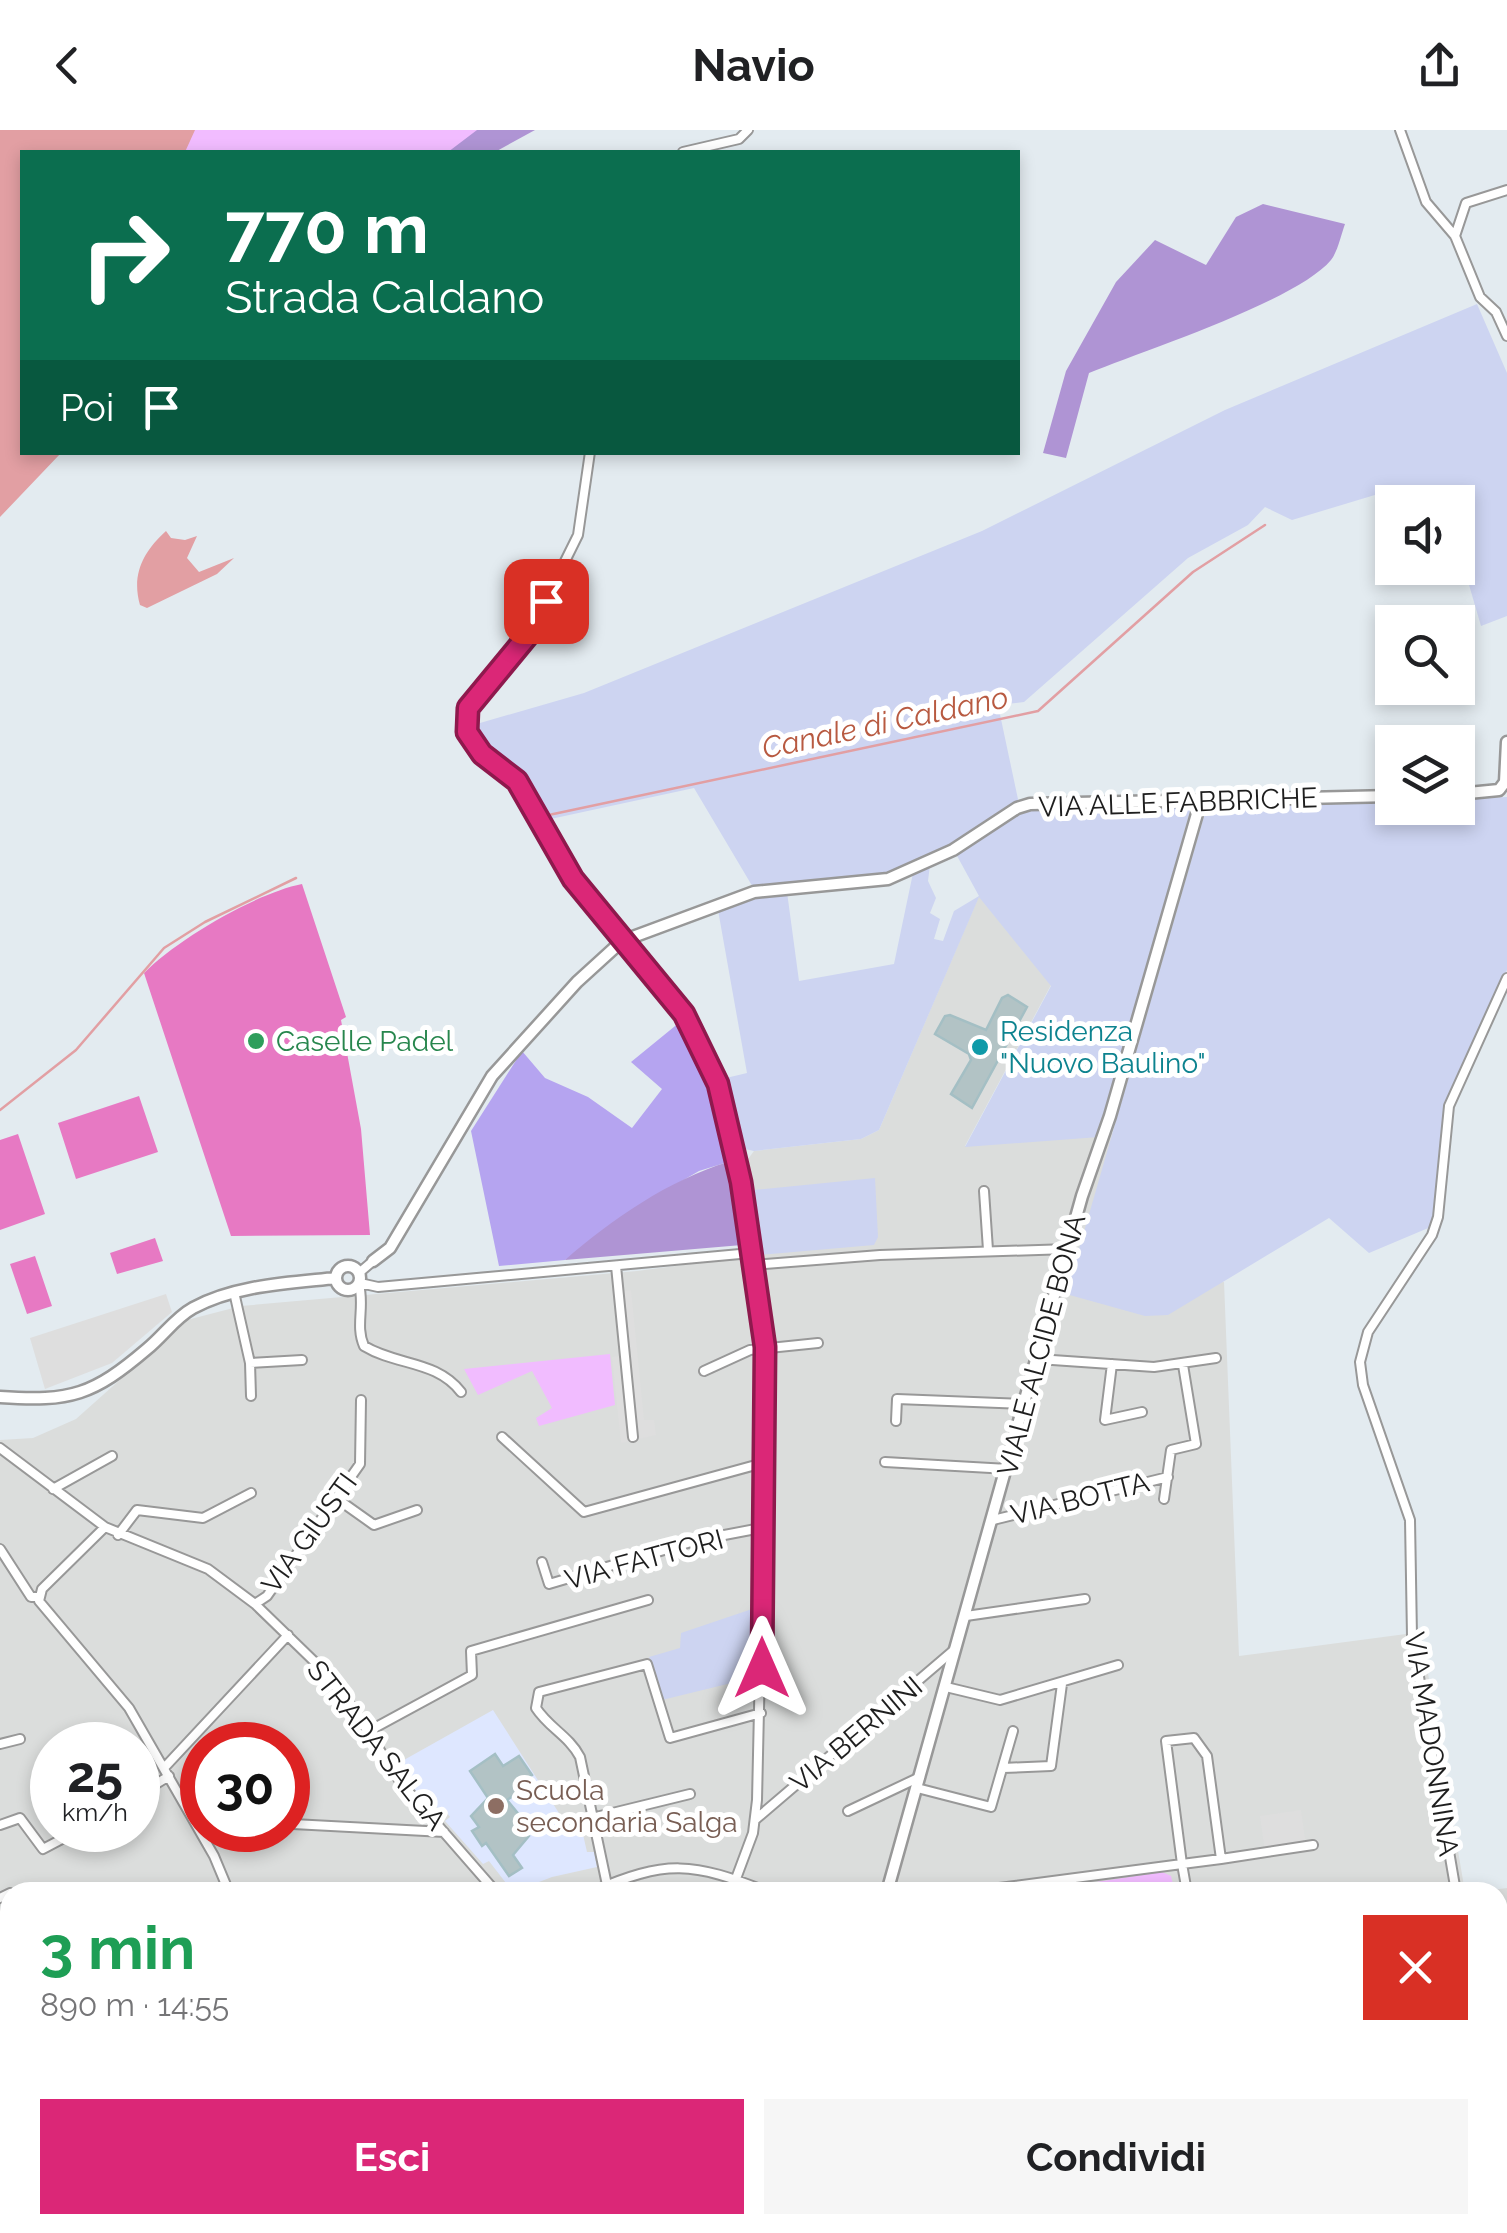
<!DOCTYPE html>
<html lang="it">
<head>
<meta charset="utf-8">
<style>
  :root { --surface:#fff; --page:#f6f6f6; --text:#202124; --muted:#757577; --accent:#db2777 }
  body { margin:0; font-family:Raleway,sans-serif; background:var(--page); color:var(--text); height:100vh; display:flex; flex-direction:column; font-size:38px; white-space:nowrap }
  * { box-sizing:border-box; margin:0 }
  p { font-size:32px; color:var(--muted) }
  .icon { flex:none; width:55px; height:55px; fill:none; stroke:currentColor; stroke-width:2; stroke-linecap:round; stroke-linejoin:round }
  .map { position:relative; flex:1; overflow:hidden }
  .panel { position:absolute; left:0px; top:1752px; width:1508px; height:352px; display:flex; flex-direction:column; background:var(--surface); border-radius:30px 30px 0 0; box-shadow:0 5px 15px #0003 }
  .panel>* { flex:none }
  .banner { position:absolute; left:20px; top:20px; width:1000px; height:305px; border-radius:0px; box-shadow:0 5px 15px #0003; background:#0b6e4f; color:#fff; overflow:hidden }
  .buttons { position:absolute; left:1375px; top:355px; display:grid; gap:20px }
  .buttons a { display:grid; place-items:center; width:100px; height:100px; border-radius:0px; background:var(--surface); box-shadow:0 5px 15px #0003; font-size:50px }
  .speed { position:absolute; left:30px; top:1592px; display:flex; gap:20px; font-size:50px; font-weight:700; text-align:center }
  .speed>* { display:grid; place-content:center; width:130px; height:130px; border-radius:50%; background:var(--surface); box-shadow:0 5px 15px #0003; line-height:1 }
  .speed small { font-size:25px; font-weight:400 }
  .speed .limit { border:15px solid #d22; background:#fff; color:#111 }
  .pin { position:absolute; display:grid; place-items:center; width:85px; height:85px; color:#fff; margin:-42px; border-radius:20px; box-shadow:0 5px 15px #0006 }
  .me { position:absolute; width:110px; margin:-55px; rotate:0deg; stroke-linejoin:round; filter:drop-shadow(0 0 8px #0008) }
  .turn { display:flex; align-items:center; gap:35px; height:210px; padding:0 40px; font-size:45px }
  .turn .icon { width:130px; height:130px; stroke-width:2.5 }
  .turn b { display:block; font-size:70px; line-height:85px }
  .then { display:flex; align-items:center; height:95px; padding:0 40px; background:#0003; gap:20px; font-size:38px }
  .round { display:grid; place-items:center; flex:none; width:105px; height:105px; border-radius:0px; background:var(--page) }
  .head { display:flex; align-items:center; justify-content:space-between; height:170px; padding:0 40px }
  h1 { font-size:60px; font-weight:700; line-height:75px; color:#1e9e55 }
  .primary-button { display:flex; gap:20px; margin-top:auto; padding:20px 40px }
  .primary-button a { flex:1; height:115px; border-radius:0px; background:var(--accent); color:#fff; font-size:40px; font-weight:700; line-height:115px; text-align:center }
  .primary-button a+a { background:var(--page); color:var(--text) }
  header { display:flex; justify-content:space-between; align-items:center; height:130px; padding:0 40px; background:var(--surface); font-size:45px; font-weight:700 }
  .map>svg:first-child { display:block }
</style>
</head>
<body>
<header><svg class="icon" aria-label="back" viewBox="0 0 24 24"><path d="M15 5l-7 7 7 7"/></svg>Navio<svg class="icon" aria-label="share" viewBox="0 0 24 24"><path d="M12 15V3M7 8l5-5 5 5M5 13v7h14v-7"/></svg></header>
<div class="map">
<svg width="1507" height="2103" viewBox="0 0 1507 2103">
  <rect width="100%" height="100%" fill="#e3ebf0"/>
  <path fill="#dbdddc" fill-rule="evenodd" d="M979,766L1051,855L965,1016L1114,1003L1067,1164L1224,1152L1239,1526L1421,1502L1465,1762H10V2095H1498V1762H1476L1507,1758V2103H0V1310L33,1308L76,1289L187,1190L241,1176L637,1141L760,1125L748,1029L754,1021L861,1009L879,1000ZM52,1615H138V1700H52ZM202,1615H288V1700H202Z"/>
  <path fill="#dee7ff" d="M493,1580L573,1705L582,1700L587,1722H594L597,1737L552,1747L513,1762L489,1731L483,1734L445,1691L450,1687L447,1683L423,1670L395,1635Z"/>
  <path fill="#cdd4f1" d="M1477,174L1507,243V486L1481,496L1458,417V372H1403L1398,358L1292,390L1265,377L1248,395L1188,428L1024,572L998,575L1019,674L952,717L880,746L754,759L694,658L546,690L520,648L490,622L477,605L480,593L584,563L982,401L1225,280Z
    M1507,667V840L1454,952L1447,973L1433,1096L1369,1123L1329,1088L1168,1185L1145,1186L1066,1164L1207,676L1392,670V678H1458V669Z
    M1184,674L1190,681L1099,1007L965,1017L1051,856L979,767L879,1000L861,1009L754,1021L745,1019L726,948L747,943L718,780L754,767L787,762L799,851L894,834L913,743L930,735L928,751L936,768L930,783L940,789L934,809L943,811L954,781L979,766L956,724L1007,689L1038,678Z
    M875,1048L878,1107L874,1115L760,1125L754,1060Z
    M755,1478L756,1547L662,1570L649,1527L680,1518L681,1503Z"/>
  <path fill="#b5a4f0" d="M680,892L712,957L728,1032L699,1041L656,1066L565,1130L499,1136L471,1001L522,921L545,948L588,967L632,998L662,959L631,932Z"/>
  <path fill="#af94d4" d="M460,0H535L495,22H440Z
    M1263,74L1345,94C1341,105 1338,121 1331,130C1297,171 1143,221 1089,243L1066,328L1043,323L1066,241L1116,152L1155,110L1206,135L1236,87Z
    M728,1032L742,1115L565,1130C612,1089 669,1050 728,1032Z"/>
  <path fill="#f1bcff" d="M0,0H477L448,22H22Z
    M610,1224L615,1275L539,1296L536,1288L552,1278L532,1241L478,1265L464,1239Z
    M1162,1742L1171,1746L1175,1762H1031Z"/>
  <path fill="#e779c3" d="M302,754L346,887L341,890L361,999L370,1105L231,1106L144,843C176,810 256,763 302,754Z
    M139,966L158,1022L76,1049L58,993Z
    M18,1004L45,1084L0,1100V1010Z
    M155,1108L163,1131L117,1144L110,1123Z
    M35,1126L52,1176L27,1184L10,1134Z"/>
  <path fill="#dedede" d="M631,1160L644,1290H654L656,1305L621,1313L612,1227L620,1226L614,1162Z
    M166,1164L172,1182L112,1233L45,1259L30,1208Z
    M1301,1680L1306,1716L1265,1722L1260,1686Z"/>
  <path fill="#e29fa3" d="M0,0H195L185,22H22V322L61,323L0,387Z
    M166,401L171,408L185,410L197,406L187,428L199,442L234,428L217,444L147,478L140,475C131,444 144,421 166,401Z"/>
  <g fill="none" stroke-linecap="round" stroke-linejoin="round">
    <path stroke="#e29fa3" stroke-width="2.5" d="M526,658L544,686L1038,581L1193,442L1265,395
      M0,980L76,920L164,818L205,792L296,748"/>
  </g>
  <path fill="#b2c3c5" stroke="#a4bfc4" stroke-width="2.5" d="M1008,865L1027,877L972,978L951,964L971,930L969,924L935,904L945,886L950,885L986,900L1002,868Z
    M495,1624L503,1636L519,1626L532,1645L518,1655L522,1660L507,1670L526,1693L522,1695L529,1706L513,1725L522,1738L509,1746L486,1713L482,1716L472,1701L479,1697L471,1686L488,1668L470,1641Z"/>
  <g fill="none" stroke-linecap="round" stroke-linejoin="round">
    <g stroke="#989898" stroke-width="12">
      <path id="minor" d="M1400,0L1426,72L1455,106L1480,167L1496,182L1507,206
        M683,22L739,9L748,0
        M1455,106L1466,73L1507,60
        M590,322L578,405L529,504L469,578L467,602L482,623L517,651L573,749L664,857L703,919L718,954L741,1052L765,1217L766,1264L757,1670L753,1703L731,1762
        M984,1061L988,1120
        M752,1135L880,1125L1069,1119
        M616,1136L633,1307
        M360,1142L373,1131
        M360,1153L378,1157L751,1123
        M359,1155C365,1176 355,1196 364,1216C397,1236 436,1230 461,1262
        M234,1162L250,1233L251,1266
        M1038,1229L1154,1237L1216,1228
        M250,1233L302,1230
        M1112,1234L1105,1290L1142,1282
        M704,1241L750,1220L818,1213
        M896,1291L897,1269L1025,1274
        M502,1307L584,1382L763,1333
        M0,1318L105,1397L208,1439L255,1474L321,1538L346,1568L401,1653L496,1762
        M885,1332L1008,1339
        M53,1359L112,1326
        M336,1368L374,1395L417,1380
        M1164,1369L1171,1320L1196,1314L1183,1235
        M993,1390L1168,1347
        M105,1397L42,1459L39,1471L129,1578L214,1726L229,1762
        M118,1405L137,1380L203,1388L251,1363
        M0,1419L31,1467H39
        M542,1432L549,1454L698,1410L761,1398
        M255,1474L267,1466L360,1334L361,1270
        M966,1486L1085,1469
        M946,1557L1000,1570L1118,1535
        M367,1602L472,1545L471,1521L648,1470
        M1194,1608L1207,1626L1221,1729L1182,1734L1166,1611Z
        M0,1614L20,1609
        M164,1638L288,1505
        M1003,1638L1051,1636L1062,1554
        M917,1658L991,1677L1013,1601
        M138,1665L169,1646
        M848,1681L920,1647
        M592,1688L690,1664
        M756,1689L954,1520
        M293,1694L444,1702
        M0,1695L20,1688L43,1719L79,1700
        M1221,1729L1313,1715
        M607,1755L580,1627C569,1606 549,1598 536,1578L539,1562L647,1534L670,1608L761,1583
        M591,1762C667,1729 692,1732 768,1762
        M968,1762L1182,1734L1187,1762
        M1456,1762L1412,1506L1410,1390L1363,1255L1360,1232L1368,1202L1432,1105L1438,1087L1449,976L1507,848
        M0,1768L10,1763
        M0,1860L10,1855
        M1498,1932L1507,1927
        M0,2050L7,2067
        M1498,2075L1507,2058
        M26,2095L27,2103
        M323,2095L329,2103
        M713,2095L717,2103
        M6,2103L10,2059
        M79,2103L92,2095
        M287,2103L300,2095
        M359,2103L372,2095
        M632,2103L647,2095
        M982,2103L987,2095
        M1206,2103L1207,2095
        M1482,2103L1483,2095"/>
    </g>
    <g stroke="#989898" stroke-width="15">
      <path id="tertiary" d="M1458,664L1499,660L1505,652L1507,612
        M373,1131L390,1118L492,946L577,852L622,811L754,762L888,749L953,720L1017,678L1030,674L1392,666
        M336 1148a12 12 0 1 1 24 0a12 12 0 1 1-24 0Z
        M0,1267C71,1272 93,1265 147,1219C164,1205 175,1188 193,1178C235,1155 289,1153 336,1148
        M887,1762L1082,1066L1110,986L1201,670
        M793,2103L795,2095"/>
    </g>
    <use href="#minor" stroke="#fff" stroke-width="8"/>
    <use href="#tertiary" stroke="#fff" stroke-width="10"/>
  </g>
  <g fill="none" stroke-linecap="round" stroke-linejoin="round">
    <g stroke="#8e194d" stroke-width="25">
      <path id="route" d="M546,471L529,504L468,578L467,602L482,624L517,651L573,749L684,884L718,954L741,1052L765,1217L762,1538"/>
    </g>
    <use href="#route" stroke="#db2777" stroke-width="18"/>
  </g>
  <circle fill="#2e9e5b" stroke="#fff" stroke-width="4" cx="256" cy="911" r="10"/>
  <circle fill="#0f9aa8" stroke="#fff" stroke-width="4" cx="980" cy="917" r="10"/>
  <circle fill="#8d6e63" stroke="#fff" stroke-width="4" cx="496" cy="1676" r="10"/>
  <g text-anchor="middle" stroke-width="10" stroke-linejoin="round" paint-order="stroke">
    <g font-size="28" fill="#1e1e1e" stroke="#fff">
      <text transform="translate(1178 672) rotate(-2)" y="10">VIA ALLE FABBRICHE</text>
      <text transform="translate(1041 1215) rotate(-75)" y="10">VIALE ALCIDE BONA</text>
      <text transform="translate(1080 1368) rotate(-14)" y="10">VIA BOTTA</text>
      <text transform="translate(309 1403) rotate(-54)" y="10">VIA GIUSTI</text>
      <text transform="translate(644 1429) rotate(-15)" y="10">VIA FATTORI</text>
      <text transform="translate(856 1604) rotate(-40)" y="10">VIA BERNINI</text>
      <text transform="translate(1432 1614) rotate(81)" y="10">VIA MADONNINA</text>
      <text transform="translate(377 1615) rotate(52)" y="10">STRADA SALGA</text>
    </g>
    <g font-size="28" fill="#0d838f" stroke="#fff" text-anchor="start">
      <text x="1000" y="911">Residenza<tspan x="1000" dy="32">"Nuovo Baulino"</tspan></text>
    </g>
    <g font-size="28" fill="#27864d" stroke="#fff" text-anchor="start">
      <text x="276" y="921">Caselle Padel</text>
    </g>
    <g font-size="28" fill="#785e54" stroke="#fff" text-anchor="start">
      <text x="516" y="1670">Scuola<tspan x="516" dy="32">secondaria Salga</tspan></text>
    </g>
    <g font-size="30" font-style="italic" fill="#b85a41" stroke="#fff">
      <text transform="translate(885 593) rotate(-12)" y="10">Canale di Caldano</text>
    </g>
  </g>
</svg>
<div class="buttons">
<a><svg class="icon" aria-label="sound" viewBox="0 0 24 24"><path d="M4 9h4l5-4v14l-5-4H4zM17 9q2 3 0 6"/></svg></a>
<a><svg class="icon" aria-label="search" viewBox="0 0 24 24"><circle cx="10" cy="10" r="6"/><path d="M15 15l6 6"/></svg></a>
<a><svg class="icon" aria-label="layers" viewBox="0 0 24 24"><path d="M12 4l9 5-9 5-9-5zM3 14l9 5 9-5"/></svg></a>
</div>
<div class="speed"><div>25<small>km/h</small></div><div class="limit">30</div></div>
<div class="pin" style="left:546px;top:471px;background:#d93025"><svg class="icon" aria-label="arrive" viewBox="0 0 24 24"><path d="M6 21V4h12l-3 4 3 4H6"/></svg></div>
<svg class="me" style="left:762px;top:1538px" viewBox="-20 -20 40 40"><path d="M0-17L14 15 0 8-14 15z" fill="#db2777" stroke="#fff" stroke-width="4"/></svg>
<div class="banner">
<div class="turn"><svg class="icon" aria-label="right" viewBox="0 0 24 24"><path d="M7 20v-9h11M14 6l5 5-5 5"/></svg><div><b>770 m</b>Strada Caldano</div></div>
<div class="then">Poi<svg class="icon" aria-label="arrive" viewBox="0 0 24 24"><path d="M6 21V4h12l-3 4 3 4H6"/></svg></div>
</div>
<section class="panel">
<div class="head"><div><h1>3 min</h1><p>890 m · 14:55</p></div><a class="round" style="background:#d93025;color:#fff"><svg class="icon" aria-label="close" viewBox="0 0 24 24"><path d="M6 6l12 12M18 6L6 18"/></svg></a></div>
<div class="primary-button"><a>Esci</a><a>Condividi</a></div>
</section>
</div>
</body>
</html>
